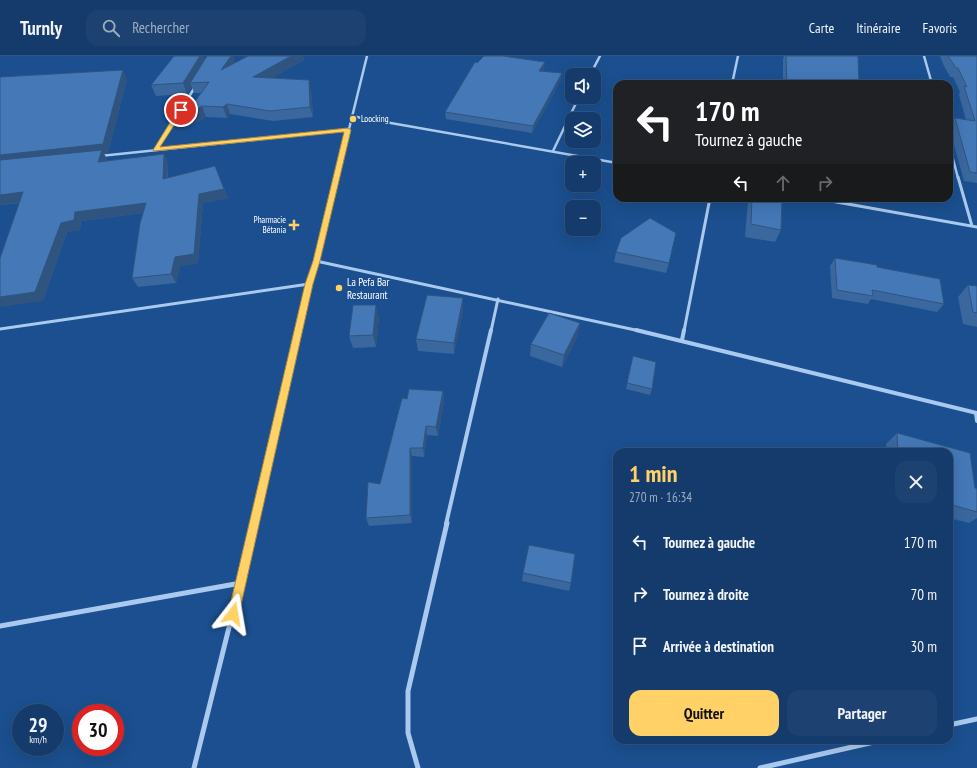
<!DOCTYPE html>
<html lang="fr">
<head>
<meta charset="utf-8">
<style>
  :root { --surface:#143b6b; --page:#1d4271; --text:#f1f3f6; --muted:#9dadc1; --line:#33557e; --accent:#ffd166 }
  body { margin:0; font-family:"PT Sans Narrow",sans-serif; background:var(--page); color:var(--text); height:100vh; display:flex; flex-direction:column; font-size:15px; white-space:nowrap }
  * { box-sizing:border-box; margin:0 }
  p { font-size:13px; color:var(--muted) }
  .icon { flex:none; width:22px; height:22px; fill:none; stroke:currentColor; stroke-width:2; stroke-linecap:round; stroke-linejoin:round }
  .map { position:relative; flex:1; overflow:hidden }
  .sheet { position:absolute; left:613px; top:392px; width:340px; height:296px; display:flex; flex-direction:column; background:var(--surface); border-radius:12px; box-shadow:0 4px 16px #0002,0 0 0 1px var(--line) }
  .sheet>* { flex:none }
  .banner { position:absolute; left:613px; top:24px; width:340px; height:122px; border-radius:12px; box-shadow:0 4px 16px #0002,0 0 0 1px var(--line); background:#202124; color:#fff; overflow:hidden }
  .fabs { position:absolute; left:565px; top:12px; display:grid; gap:8px }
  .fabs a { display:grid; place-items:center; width:36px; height:36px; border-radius:8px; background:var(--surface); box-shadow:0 4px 16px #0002,0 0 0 1px var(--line); font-size:20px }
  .speed { position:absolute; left:12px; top:648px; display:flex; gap:8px; font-size:20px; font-weight:700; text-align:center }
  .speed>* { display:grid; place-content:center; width:52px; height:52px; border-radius:50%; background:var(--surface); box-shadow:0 4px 16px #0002,0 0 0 1px var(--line); line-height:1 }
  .speed small { font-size:10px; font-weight:400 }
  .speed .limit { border:6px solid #d22; background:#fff; color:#111 }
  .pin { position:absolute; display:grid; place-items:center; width:34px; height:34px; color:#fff; margin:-17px; border:2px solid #fff; border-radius:50%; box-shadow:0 1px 4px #0007 }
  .me { position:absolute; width:44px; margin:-22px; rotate:14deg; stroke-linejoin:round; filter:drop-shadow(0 0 3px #0008) }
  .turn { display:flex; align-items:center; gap:14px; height:84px; padding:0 16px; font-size:18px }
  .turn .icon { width:52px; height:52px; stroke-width:2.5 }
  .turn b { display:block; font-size:28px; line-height:34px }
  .lanes { display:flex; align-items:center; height:38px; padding:0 16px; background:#0003; justify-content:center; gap:20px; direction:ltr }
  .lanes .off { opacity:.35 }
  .round { display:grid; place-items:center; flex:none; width:42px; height:42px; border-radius:12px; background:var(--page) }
  .summary { display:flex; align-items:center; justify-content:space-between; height:68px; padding:0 16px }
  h1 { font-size:24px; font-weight:700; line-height:30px; color:var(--accent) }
  .primary-button { display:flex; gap:8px; margin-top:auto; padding:8px 16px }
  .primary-button a { flex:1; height:46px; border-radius:12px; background:var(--accent); color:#111; font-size:16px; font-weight:700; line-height:46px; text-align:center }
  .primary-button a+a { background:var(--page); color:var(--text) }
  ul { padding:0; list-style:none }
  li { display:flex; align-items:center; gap:12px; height:52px; padding:0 16px }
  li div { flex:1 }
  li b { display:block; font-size:15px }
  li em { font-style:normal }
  header { display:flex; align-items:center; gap:24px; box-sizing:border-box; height:56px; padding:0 20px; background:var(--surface); border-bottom:1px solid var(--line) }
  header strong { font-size:19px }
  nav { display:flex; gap:22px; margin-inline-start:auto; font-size:14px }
  .search { width:280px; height:36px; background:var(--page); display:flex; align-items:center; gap:10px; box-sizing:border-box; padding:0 14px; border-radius:12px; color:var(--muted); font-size:15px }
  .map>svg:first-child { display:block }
</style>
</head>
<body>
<header>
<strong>Turnly</strong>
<div class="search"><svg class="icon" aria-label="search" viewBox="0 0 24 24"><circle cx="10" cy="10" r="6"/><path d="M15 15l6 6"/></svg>Rechercher</div>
<nav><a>Carte</a><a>Itinéraire</a><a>Favoris</a></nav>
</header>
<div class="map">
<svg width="977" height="712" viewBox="0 0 977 712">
  <rect width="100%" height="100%" fill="#1b4f8f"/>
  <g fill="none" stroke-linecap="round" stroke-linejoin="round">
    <path stroke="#a9c9ee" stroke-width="2.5" d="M924,0L932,28
      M590,19L600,0
      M732,28L738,0
      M351,60L617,107
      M949,88L958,122
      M156,94L195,31
      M553,95L579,41
      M100,100L348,74
      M337,122L367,0"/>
    <path stroke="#a9c9ee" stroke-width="3" d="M958,121L972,170
      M814,142L977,171
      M316,205L640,275
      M0,273L309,228
      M298,275L337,121
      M491,275L498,243
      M684,275L710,142"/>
    <path stroke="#a9c9ee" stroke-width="4" d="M636,274L977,357
      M682,284L684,274
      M976,357L977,365
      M254,468L299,274
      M446,468L491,274"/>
    <path stroke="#a9c9ee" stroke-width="5" d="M0,570L241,527
      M949,669L977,663
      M194,712L255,467
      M418,712L408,677V635L447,467
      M760,712L883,684"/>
  </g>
  <path fill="#3a679d" d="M207,0H233L235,7L248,0H303L304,4L272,22L311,34L313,61L273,65L230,58L227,62L206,61L188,71L184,61L201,37H194L192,31L187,38L156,40L151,29L205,4Z
    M784,0H858L859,28H783V3Z
    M940,0H977V128V127L964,125L949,71L955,62L966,64L959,39L960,36L953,21H950L943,8Z
    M544,13L543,16L561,24L532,77L446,63L445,56Z
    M127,23L108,97L104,98L107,103L106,105L164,98L168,107V122L215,110L228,142L203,147L198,207L180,210L176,227L138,231L132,222L143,157L81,165L80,174L67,176L43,245L20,147L0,149Z
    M749,142H782L781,174L775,186L745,181L748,145Z
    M616,196L669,207L666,217L614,206Z
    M835,202L877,211L944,248L937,256L871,243L868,248L832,242L830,210Z
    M968,229L977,230V271L963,268L958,241Z
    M463,242V254L454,298L418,295L416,283Z
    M379,261L376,291L353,292L349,280Z
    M578,279L562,311L530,300L531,288Z
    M633,300L652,333L650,339L626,333Z
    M443,335L444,345L438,380L427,379L424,401L412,400V467L369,470L366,462L380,428L407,343Z
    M897,377L970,397L975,432L977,433V462L969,467L949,462V396H886V388Z
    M523,517L571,527L569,535L522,525Z"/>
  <path fill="#305480" d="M200,0H204L206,7L190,27L192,31L187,38L183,27Z
    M231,0H233L236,8L221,14Z
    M291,0H303L304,4L256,32L253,21Z
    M545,6L544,13L538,23L539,15Z
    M123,14L127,23L108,97L104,98L107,103L104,115L0,109V99Z
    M562,17L561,24L532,77L533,70Z
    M309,24L311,34L313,61L310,51Z
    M227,48L230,58L227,62L223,51Z
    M202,50L206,61L188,71L184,61Z
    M164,98L168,107L167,132L163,123Z
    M224,133L228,142L203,147L198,207L180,210L176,227L171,218L175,201L199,138Z
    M23,136L30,145L0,149V139Z
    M146,147L151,156L81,165L80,174L67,176L43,245L0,251V241L61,167L75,156Z
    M463,242V254L454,298V287Z
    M376,249L379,261L376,291L373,279Z
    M580,267L578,279L562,311L564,299Z
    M443,335L444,345L438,380L436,371Z
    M426,370L427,379L424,401L423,392Z
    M410,392L412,400V467L410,459Z"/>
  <path fill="#4478b7" stroke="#305480" d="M174,0H200L183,27L151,29Z
    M207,0H231L221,14L248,0H291L253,21L309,24L310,51L270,55L227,48L223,51L202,50L184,61L209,26L190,27Z
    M484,0H503L545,6L539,15L562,17L533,70L445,56L475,6L477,7Z
    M786,0H858L859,28H787Z
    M948,0H977V117L970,116L955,62L975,65L964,30L967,31L958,12H956Z
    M123,14L103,88L0,99V21Z
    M102,94L98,106L164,98L163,123L215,110L224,133L199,138L194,198L175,201L171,218L132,222L140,167L146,147L75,156L74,164L61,167L35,236L0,241V202L23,136L0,139V104Z
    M752,142H782L781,174L751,168Z
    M650,162L676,177L669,207L616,196L621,182Z
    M835,202L877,209V211L940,223L944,248L872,234L873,240L837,234Z
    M968,229L977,230V257L973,256Z
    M427,239L463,242L454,287L416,283Z
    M353,249H376L373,279L349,280Z
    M549,257L580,267L564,299L531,288Z
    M633,300L656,306L652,333L627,327Z
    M409,333L443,335L436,371L426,370L423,392H410V459L366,462L368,426L380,428L402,342L407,343Z
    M897,377L970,397L975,432L977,433V456L949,448V396H898Z
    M529,489L575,498L571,527L523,517Z"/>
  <path fill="#ffd166" stroke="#a68842" d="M179,52L184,54L160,91L348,72L351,74L320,205L313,228L239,558L237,562L233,563L229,562L228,558L305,228L313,205L344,76L154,95L153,94Z"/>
  <g fill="#ffd166" stroke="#1b4f8f" stroke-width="1.5">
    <circle cx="353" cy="63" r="4"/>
    <path d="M292 163h4v4h4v4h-4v4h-4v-4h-4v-4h4z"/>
    <circle cx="339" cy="232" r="4"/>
  </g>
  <g text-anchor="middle" stroke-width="3" stroke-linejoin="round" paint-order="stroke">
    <g font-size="9" fill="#fff" stroke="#1b4f8f" text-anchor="start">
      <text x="361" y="66">Loocking</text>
      <text x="286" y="167" text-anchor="end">Pharmacie<tspan x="286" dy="10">Bétania</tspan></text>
    </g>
    <g font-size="11" fill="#fff" stroke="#1b4f8f" text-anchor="start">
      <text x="347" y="230">La Pefa Bar<tspan x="347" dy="13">Restaurant</tspan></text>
    </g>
  </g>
</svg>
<div class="fabs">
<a><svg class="icon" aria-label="sound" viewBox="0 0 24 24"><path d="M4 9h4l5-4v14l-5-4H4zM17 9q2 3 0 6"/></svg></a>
<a><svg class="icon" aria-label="layers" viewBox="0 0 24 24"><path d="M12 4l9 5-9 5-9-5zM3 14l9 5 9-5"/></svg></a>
<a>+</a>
<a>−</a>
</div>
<div class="speed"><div>29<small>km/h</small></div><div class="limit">30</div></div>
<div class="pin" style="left:181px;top:54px;background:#d93025"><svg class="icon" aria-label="arrive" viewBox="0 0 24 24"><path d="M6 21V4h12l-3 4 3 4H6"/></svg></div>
<svg class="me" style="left:233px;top:558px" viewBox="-20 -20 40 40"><path d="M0-17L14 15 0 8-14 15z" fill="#ffd166" stroke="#fff" stroke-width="4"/></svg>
<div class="banner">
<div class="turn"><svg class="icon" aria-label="left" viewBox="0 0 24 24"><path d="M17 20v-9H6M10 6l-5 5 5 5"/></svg><div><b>170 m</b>Tournez à gauche</div></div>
<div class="lanes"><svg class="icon" aria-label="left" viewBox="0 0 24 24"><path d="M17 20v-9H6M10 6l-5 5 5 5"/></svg><svg class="icon off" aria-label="ahead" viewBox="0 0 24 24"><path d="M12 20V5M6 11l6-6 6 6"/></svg><svg class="icon off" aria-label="right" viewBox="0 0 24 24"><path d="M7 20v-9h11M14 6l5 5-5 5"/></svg></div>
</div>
<section class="sheet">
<div class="summary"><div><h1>1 min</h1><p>270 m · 16:34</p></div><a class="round"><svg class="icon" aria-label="close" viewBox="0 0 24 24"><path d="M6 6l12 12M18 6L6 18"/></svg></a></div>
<ul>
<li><svg class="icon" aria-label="left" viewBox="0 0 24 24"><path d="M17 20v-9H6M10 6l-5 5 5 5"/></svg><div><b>Tournez à gauche</b></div><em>170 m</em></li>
<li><svg class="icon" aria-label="right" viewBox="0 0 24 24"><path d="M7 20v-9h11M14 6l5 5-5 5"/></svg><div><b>Tournez à droite</b></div><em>70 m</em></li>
<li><svg class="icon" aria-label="arrive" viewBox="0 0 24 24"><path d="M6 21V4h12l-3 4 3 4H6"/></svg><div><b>Arrivée à destination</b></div><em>30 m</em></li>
</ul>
<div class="primary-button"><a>Quitter</a><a>Partager</a></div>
</section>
</div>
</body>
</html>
